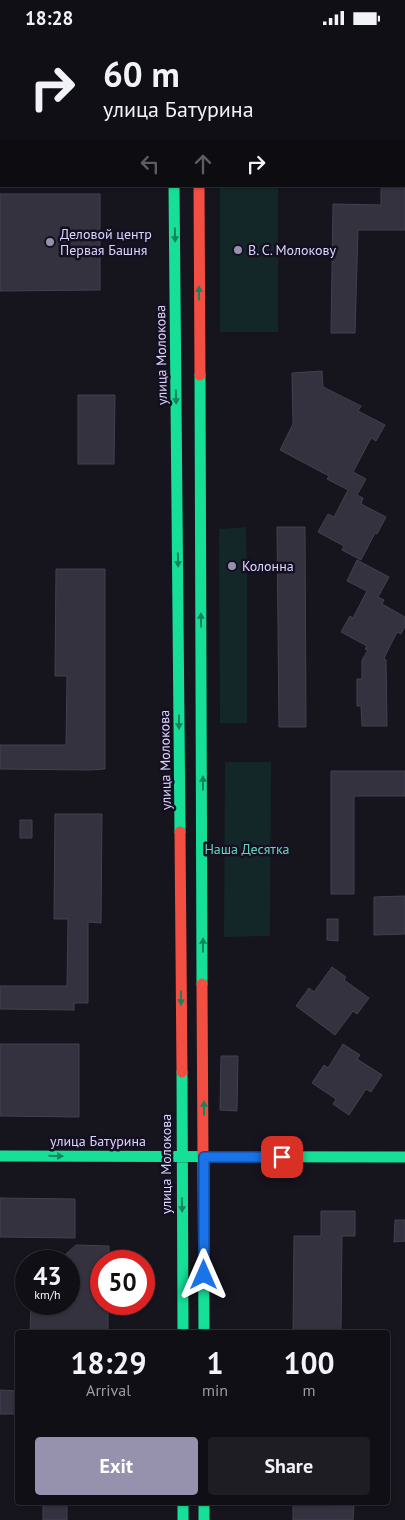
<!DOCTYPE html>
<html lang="en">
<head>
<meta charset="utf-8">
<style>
  :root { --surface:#100f16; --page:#1e1d23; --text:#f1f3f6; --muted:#9c9ca1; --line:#302f35; --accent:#9691ad }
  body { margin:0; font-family:"PT Sans",sans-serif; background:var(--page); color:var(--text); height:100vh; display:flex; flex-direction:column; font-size:19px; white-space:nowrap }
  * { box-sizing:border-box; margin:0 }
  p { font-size:16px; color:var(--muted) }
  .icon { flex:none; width:28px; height:28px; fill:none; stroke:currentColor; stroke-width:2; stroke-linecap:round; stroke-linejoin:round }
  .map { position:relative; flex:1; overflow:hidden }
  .drawer { position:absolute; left:15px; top:1295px; width:375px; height:175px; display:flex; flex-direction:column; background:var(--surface); border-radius:5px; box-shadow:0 1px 4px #0004,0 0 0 1px var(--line) }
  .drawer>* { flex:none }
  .guide { position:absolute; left:0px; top:0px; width:405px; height:152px; box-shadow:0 1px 4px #0004,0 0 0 1px var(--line); background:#100f16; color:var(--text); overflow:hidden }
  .speed { position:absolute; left:15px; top:1215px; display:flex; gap:10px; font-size:25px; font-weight:700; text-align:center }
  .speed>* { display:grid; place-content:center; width:65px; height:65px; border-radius:50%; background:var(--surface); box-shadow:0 1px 4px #0004,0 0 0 1px var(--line); line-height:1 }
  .speed small { font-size:12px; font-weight:400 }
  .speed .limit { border:8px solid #d22; background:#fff; color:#111 }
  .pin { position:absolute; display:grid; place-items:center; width:42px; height:42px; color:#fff; margin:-21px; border-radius:10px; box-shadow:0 2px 8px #0006 }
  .me { position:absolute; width:55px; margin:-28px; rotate:0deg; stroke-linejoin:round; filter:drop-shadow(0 0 4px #0008) }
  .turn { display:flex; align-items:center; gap:18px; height:105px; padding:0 20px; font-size:22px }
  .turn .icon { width:65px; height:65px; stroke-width:2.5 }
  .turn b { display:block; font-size:35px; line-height:42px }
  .lanes { display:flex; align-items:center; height:48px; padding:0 20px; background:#0003; justify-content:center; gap:25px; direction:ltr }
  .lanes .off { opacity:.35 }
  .eta { display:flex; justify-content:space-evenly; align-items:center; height:85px; text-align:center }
  .eta b { font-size:30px; font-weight:800; line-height:35px }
  .primary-button { display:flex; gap:10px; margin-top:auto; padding:10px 20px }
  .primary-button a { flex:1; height:58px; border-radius:5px; background:var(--accent); color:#fff; font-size:20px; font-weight:800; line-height:58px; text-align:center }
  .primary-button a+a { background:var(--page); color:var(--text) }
  .status { display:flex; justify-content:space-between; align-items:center; height:35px; padding:0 25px; background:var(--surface); direction:ltr }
  .status svg { height:14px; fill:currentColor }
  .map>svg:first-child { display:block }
</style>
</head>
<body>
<div class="status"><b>18:28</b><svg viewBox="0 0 49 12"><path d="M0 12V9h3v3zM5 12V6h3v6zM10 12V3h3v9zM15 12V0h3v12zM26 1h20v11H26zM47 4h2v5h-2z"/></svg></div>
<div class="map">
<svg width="405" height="1485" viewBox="0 0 405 1485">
  <rect width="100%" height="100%" fill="#16141d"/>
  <path fill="#142728" d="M220,151H278V297H220Z
    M246,492L247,545V688H220L219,494Z
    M225,727H271L270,901L224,902Z"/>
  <path fill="#35323f" stroke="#434050" d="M381,151H405V195H358L355,298H331L333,169L381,170Z
    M0,159H100V255L0,256Z
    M322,336L323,352L361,371L358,376L385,390L376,406L371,403L353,437L366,444L357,460L363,463L361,469L386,482L377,499L375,498L361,525L342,515L344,511L318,497L328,479L334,482L348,455L327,444L329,441L280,415L293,389L292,338Z
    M78,360H115L114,429H78Z
    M277,492H305L306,692H279Z
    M357,525L389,542L378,562L384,565L382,569L405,582V591L401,599L397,597L384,623L386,625L387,691H362L361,671H357V644H362V625L368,615L365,614L367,611L341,597L350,581L353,583L367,556L347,546Z
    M56,534H105V734L90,735L0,734V710H66L67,641H55Z
    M331,736H405V761H354V859H331Z
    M55,779H102L101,888L88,887V968H74V975L0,974V951H67L68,884H54Z
    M20,785H32V803H20Z
    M405,861V899L374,900V862Z
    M327,884H338V906L327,905Z
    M332,932L346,942L344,945L369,963L357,979L353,976L335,1000L296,971L309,953L314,957Z
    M0,1009H79V1082L0,1081Z
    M343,1009L360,1020L357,1024L382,1040L371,1057L366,1054L349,1080L333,1069L336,1064L312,1048L324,1030L328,1033Z
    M221,1021H238L237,1076L220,1075Z
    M0,1163L75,1164V1203L0,1202Z
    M321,1176H355V1201H342L341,1298H293L294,1201H321Z
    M395,1185H405V1206L394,1207Z
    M76,1210L109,1211V1226H101V1269H108V1298H30L31,1269H69V1226H58Z
    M0,1355L18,1356V1379H0Z
    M43,1468H67V1485H43Z
    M293,1470L354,1471L353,1485H293Z"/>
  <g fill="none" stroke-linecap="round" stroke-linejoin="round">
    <path stroke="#16e098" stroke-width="11" d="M404,92H405
      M0,101H1
      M174,151L180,797
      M200,340L202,949
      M182,1037L183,1298
      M0,1121L405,1122
      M203,1124L204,1298
      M183,1468V1485
      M204,1468V1485"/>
    <path stroke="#ffcf43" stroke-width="11" d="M200,0V1"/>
    <path stroke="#f24e42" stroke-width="11" d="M174,0V1
      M199,151L200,340
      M180,797L182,1037
      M202,949L203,1124"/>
  </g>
  <defs><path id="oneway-solid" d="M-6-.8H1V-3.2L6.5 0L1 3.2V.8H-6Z" transform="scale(1.25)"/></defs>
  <g fill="#158262">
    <use href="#oneway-solid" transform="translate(175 200) rotate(89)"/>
    <use href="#oneway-solid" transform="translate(199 258) rotate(-90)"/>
    <use href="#oneway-solid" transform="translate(176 362) rotate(89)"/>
    <use href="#oneway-solid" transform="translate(178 525) rotate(89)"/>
    <use href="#oneway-solid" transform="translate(201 585) rotate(-91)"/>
    <use href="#oneway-solid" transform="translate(179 687) rotate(90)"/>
    <use href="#oneway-solid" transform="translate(203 748) rotate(-90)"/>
    <use href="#oneway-solid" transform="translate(203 910) rotate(-90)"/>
    <use href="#oneway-solid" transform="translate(181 963) rotate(90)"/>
    <use href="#oneway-solid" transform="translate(204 1073) rotate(-90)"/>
    <use href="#oneway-solid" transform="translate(56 1121) rotate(1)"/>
    <use href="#oneway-solid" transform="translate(182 1170) rotate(89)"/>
  </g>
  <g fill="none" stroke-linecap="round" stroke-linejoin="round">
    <g stroke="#114b97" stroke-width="12">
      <path id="route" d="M204,1240V1122H282"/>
    </g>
    <use href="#route" stroke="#1a73e8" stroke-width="9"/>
  </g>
  <g fill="#9691ad" stroke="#141021" stroke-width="2">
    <circle cx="50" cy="207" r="5"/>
    <circle cx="238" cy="215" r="5"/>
    <circle cx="232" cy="531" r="5"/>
  </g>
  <g text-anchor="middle" stroke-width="5" stroke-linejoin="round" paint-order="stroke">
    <g font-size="14" fill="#dbd5fa" stroke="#141021" text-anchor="start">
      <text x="60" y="204">Деловой центр<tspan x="60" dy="16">Первая Башня</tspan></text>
      <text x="248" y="220">В. С. Молокову</text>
      <text x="242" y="536">Колонна</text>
    </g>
    <g font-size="14" fill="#dbd5fa" stroke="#141021">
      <text transform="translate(161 320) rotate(-91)" y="5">улица Молокова</text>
      <text transform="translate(165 725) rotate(-91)" y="5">улица Молокова</text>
      <text x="98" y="1111">улица Батурина</text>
      <text transform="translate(166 1129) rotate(-90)" y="5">улица Молокова</text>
    </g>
    <g font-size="14" fill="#6ad1bb" stroke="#141021">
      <text x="247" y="819">Наша Десятка</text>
    </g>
  </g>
</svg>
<div class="speed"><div>43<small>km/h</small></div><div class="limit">50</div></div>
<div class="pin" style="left:282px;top:1122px;background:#d93025"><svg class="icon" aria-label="arrive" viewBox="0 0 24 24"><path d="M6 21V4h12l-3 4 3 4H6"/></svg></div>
<svg class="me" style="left:204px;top:1240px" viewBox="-20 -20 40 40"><path d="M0-17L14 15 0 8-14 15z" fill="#1a73e8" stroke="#fff" stroke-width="4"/></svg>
<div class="guide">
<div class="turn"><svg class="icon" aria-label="right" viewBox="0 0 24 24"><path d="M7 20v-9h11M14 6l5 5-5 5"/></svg><div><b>60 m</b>улица Батурина</div></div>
<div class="lanes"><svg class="icon off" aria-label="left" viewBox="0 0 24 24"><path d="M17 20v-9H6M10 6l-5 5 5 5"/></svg><svg class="icon off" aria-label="ahead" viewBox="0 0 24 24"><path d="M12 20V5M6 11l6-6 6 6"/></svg><svg class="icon" aria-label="right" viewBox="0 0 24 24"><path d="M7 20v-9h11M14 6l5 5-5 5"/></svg></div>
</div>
<section class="drawer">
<div class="eta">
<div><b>18:29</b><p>Arrival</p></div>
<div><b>1</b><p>min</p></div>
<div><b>100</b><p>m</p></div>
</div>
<div class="primary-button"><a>Exit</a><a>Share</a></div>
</section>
</div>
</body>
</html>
